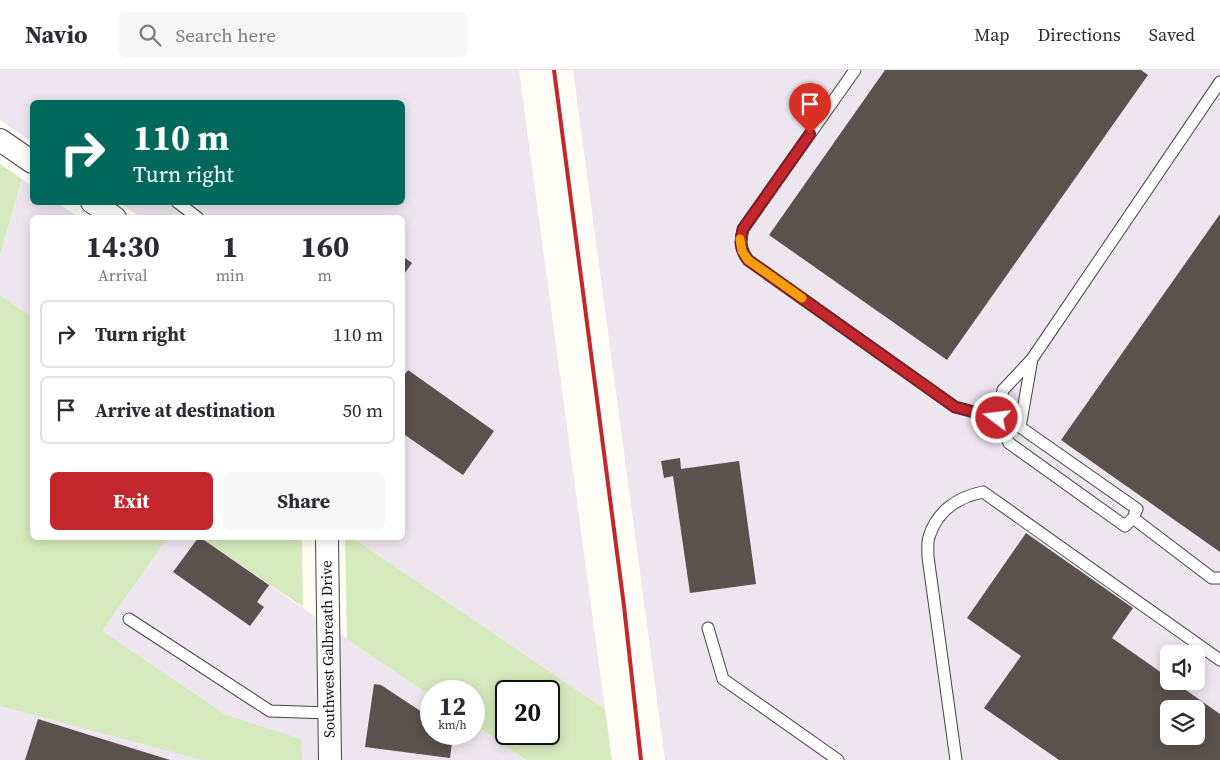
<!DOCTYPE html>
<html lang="en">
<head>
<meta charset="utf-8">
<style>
  :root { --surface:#fff; --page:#f7f7f7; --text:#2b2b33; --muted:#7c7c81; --line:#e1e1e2; --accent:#c4262e }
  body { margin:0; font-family:"Source Serif 4",serif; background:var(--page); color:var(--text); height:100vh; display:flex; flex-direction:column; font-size:19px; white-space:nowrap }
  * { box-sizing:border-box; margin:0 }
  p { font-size:16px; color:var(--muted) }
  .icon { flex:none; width:28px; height:28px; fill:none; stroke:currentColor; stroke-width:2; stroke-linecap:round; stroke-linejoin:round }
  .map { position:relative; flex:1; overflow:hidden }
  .drawer { position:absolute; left:30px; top:145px; width:375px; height:325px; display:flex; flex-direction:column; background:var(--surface); border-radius:8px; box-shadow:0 2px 12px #0003 }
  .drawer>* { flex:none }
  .guide { position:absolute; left:30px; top:30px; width:375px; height:105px; border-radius:8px; box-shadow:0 2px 12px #0003; background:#00695c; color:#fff; overflow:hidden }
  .buttons { position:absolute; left:1160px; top:575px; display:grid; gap:10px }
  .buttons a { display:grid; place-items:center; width:45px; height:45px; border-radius:8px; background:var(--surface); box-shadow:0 2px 12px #0003; font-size:25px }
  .speed { position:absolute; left:420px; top:610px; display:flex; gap:10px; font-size:25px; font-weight:700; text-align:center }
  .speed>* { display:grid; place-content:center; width:65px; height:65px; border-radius:50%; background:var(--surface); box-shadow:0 2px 12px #0003; line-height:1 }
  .speed small { font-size:12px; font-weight:400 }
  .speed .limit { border:2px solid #111; border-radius:8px; background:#fff; color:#111 }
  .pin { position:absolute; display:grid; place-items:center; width:42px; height:42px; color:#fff; margin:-51px -21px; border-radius:50% 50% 50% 0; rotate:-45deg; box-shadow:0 0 5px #0007 }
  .pin .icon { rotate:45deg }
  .me { position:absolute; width:55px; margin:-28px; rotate:285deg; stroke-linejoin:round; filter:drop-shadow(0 0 4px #0008) }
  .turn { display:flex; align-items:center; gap:18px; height:105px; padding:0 20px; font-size:22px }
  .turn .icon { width:65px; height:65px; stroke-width:2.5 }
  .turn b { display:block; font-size:35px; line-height:42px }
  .eta { display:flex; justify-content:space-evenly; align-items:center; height:85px; text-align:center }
  .eta b { font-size:30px; font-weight:700; line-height:35px }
  .button { display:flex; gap:10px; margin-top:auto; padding:10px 20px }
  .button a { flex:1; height:58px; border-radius:8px; background:var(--accent); color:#fff; font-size:20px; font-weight:700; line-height:58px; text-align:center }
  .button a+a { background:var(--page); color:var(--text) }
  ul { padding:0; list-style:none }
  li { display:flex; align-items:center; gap:15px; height:68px; margin:0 10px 8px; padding:0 10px; border:2px solid var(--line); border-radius:8px }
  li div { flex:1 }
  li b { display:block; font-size:19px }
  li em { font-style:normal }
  header { display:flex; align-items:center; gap:30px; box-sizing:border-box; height:70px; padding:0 25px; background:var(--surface); border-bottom:1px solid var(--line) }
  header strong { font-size:24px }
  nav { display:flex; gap:28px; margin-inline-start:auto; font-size:18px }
  .search { width:350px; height:45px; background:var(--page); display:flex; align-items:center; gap:12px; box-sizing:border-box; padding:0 18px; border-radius:8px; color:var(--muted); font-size:19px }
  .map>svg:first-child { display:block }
</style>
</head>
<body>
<header>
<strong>Navio</strong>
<div class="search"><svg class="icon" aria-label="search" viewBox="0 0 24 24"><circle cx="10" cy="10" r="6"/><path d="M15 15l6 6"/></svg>Search here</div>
<nav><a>Map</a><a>Directions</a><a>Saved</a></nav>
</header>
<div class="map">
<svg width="1220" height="690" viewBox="0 0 1220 690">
  <rect width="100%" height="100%" fill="#fffdf5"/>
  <path fill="#eee6ef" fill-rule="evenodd" d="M0,0H519L605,639L353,468H402V148L141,147L120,133L402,132V32H32V72L0,50Z
    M573,0H1220V690H665ZM1169,584H1196V611H1169ZM1169,639H1196V666H1169Z
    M22,109L32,116V132L57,133L79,147L32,148V247L0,225V185Z
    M32,353V468H201L431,626V664H474V654L526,690H0V449Z"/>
  <path fill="#d5ebbd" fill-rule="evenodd" d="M0,94L22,109L0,185Z
    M0,225L32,247V468H167L102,561L226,645L301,669L302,690H202L0,636Z
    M201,468H302L303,537Z
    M345,468H353L605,639L612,690H526L474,654V621H431V626L347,569ZM549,621V664H506V621Z"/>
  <path fill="#5a524d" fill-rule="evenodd" d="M885,0H1141L1148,5L947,290L769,165Z
    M1220,144V482L1061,370Z
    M402,186L412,193L402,207Z
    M408,300L494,361L463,405L402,363V308Z
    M680,388L681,399L739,391L756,514L690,523L673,406L664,408L661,391Z
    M1026,463L1133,538L1112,568L1169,608V611H1173L1220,644V690H1059L984,638L1021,586L967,548ZM1169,639H1196V666H1169Z
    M198,468H201L269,515L257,532L264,537L250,556L173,502Z
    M374,614L381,615L431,648V664H451L453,665L450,688L365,677Z
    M38,649L170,690H25Z"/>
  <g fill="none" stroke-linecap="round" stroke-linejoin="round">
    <g stroke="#444" stroke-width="13">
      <path id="lane" d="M855,0L743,159C740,172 740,179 748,190L955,337L997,348
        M1220,12L1032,289L1003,320L997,348L1009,373L1125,456L1133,448L1212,508H1220
        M177,132L198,148
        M1032,289L1020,357L1137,439L1133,448
        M129,549L270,641L329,643
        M708,558L723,609L838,690
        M956,690L928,487C928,481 927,473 929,467C937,441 958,427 983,422L1220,590"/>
    </g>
    <g stroke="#444" stroke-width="24">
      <path id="street" d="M0,70L32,92
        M92,132L115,148
        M327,468L330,690"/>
    </g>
    <use href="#lane" stroke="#fff" stroke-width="11"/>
    <use href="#street" stroke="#fff" stroke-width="22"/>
    <path stroke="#c4262e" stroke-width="4" d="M554,0L624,536L641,690"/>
  </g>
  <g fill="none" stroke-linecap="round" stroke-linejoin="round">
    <g stroke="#7f191e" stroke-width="12">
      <path id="route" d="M810,64L743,159C739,172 740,179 748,190L955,337L997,348"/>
    </g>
    <use href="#route" stroke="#c4262e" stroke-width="9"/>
    <path stroke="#f59e0b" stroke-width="9" d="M740,169L742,181L748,190L802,228"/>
  </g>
  <g text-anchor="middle" stroke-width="5" stroke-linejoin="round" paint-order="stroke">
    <g font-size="15" fill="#111" stroke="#fff">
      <text transform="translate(328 579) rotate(-91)" y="5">Southwest Galbreath Drive</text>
    </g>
  </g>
</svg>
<div class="buttons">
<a><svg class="icon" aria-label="sound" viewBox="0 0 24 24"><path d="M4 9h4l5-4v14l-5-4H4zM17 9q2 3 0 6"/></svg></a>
<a><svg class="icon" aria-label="layers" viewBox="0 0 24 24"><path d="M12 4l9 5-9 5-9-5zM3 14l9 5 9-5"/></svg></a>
</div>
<div class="speed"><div>12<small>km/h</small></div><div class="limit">20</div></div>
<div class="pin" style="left:810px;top:64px;background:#d93025"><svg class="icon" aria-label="arrive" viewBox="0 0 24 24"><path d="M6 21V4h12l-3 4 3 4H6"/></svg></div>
<svg class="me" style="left:997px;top:348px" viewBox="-20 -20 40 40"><circle r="17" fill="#c4262e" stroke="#fff" stroke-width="3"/><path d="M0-11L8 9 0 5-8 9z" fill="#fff"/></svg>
<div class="guide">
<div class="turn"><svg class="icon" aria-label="right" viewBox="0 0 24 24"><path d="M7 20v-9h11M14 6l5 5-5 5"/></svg><div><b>110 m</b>Turn right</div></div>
</div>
<section class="drawer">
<div class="eta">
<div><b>14:30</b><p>Arrival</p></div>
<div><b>1</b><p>min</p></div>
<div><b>160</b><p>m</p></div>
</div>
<ul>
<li><svg class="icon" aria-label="right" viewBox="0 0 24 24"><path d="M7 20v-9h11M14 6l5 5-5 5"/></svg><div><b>Turn right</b></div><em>110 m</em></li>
<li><svg class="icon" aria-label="arrive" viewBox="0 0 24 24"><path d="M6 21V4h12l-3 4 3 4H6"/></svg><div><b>Arrive at destination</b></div><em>50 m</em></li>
</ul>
<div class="button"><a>Exit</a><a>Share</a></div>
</section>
</div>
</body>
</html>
